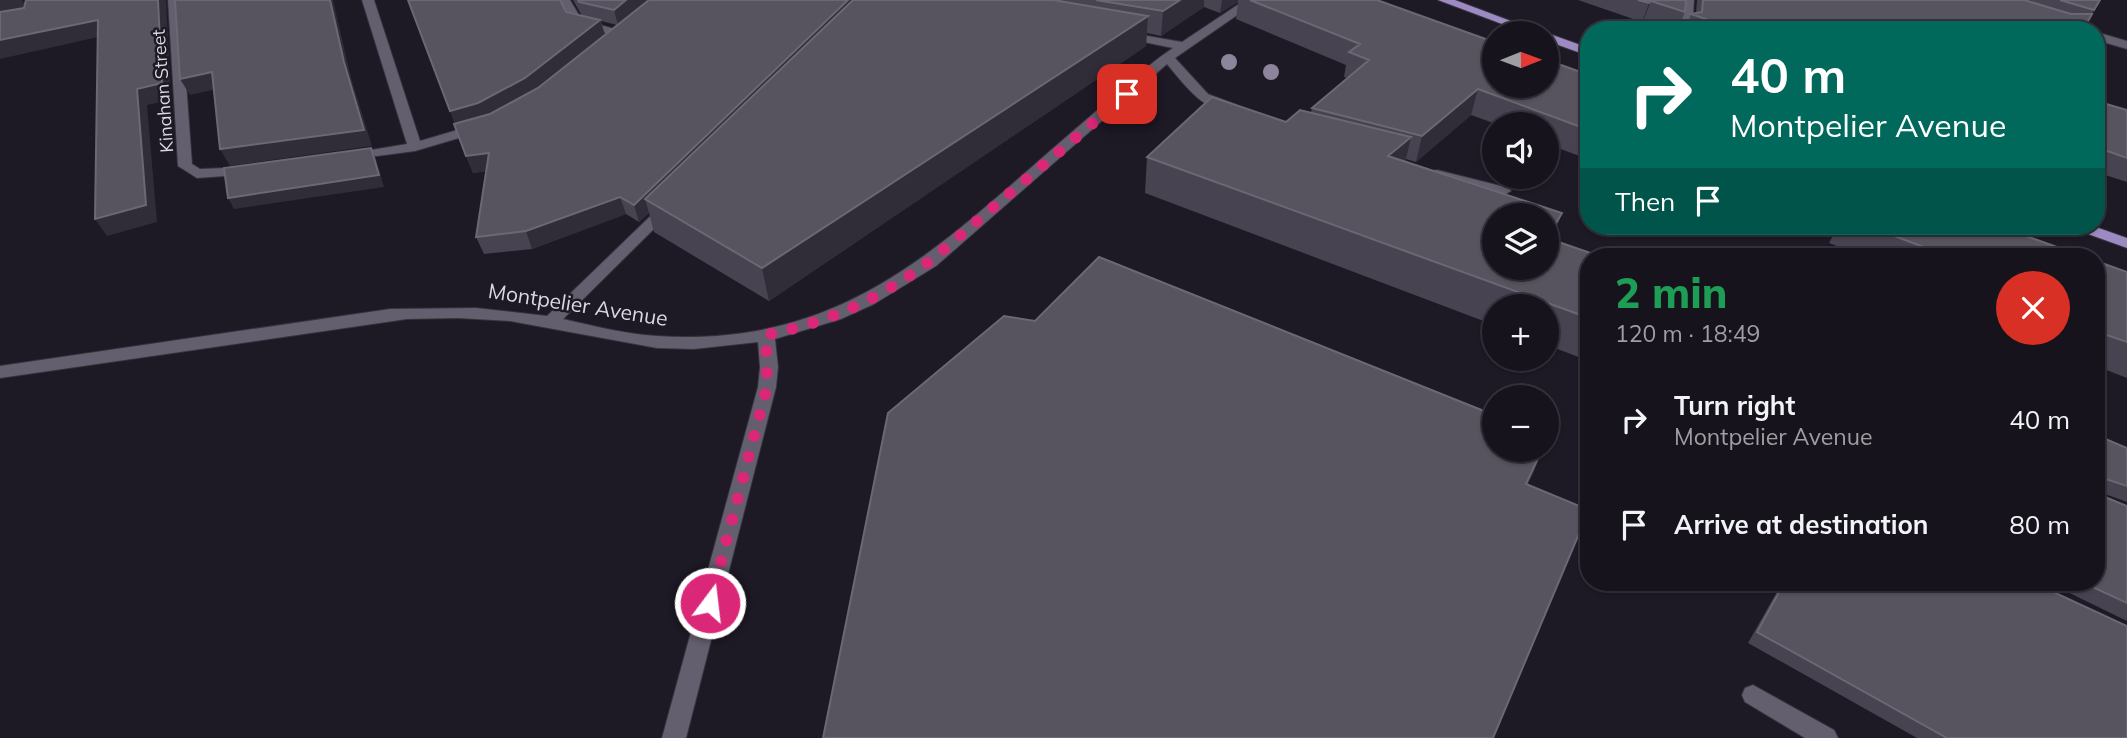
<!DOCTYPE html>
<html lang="en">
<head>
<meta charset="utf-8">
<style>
  :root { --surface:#16131c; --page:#1f1c25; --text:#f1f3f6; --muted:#9e9ea3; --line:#35323b }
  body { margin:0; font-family:Mulish,sans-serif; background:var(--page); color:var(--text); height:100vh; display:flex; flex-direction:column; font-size:26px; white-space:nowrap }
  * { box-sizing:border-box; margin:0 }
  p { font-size:23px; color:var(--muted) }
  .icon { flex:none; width:38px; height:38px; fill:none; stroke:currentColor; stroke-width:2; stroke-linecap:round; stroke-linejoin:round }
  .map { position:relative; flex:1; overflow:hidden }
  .details { position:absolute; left:1580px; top:248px; width:525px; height:343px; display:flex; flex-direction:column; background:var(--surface); border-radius:28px; box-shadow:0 2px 5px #0004,0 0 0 2px var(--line) }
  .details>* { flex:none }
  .guide { position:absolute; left:1580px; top:21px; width:525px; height:214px; border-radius:28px; box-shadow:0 2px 5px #0004,0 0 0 2px var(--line); background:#00695c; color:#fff; overflow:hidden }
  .needle { width:46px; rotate:89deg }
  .controls { position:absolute; left:1482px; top:21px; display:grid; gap:14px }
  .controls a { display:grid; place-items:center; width:77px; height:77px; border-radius:50%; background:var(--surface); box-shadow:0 2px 5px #0004,0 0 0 2px var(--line); font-size:35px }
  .pin { position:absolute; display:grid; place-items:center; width:60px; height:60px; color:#fff; margin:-30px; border-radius:14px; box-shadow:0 4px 10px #0006 }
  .me { position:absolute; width:77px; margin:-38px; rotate:15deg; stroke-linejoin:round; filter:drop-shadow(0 0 5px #0008) }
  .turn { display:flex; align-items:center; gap:24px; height:147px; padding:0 35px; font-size:32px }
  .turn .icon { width:91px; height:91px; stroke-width:2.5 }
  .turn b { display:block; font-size:49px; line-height:60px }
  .then { display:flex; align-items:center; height:66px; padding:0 35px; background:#0003; gap:14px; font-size:26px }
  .round { display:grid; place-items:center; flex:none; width:74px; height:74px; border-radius:37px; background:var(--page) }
  .overview { display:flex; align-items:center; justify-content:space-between; height:119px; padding:0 35px }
  h1 { font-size:42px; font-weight:800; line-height:52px; color:#1e9e55 }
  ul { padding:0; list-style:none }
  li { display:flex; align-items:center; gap:21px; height:105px; padding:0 35px }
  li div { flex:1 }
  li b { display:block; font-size:26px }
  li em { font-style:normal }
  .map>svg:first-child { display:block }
</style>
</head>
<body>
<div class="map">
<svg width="2127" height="738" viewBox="0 0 2127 738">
  <rect width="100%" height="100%" fill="#1d1925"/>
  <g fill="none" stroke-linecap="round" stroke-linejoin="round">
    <g stroke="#35333c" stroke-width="2">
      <path id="minor" d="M168,0H180L192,164L200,169L248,167L253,168L255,171L253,174L197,178L178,166Z
        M362,0H374L420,141L481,123L486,124V130L415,151L347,160V154L407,144Z
        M558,0H570L582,20L626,32L620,36L573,26Z
        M1245,0H1259L1175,58L1208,94L1236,105V111C1206,116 1184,84 1167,64L936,266L874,304L841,319L775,339L778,367L776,387L686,738H662L758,387L760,367L758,342L694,349L657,348L510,321L458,318L407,319L0,378V366L390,309L476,308L547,316L663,204H673L676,207L673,210L563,319C594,326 625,334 657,336C850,348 944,241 1079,126C1110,100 1140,70 1173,48L1119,37V31L1182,42Z
        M1682,0H1694L1692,30H1680Z
        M2096,32L2127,41V49L2096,40Z
        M1437,170L1509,188L1511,191L1504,195L1432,177L1430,174L1432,171Z
        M1753,685L1834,730L1838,738H1805L1745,702L1742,695L1745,688Z"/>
    </g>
    <g stroke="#35333c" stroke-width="2">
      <path id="major" d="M1438,0H1455L1543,33H1526Z
        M1547,33L1589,48V56L1547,41Z
        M2072,226H2093L2127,238V248L2074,229Z"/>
    </g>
    <use href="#minor" fill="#645f6e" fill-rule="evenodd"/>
    <use href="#major" fill="#9d8ac2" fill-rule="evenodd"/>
  </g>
  <g fill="#8c859c">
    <circle cx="1229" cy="62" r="8"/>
    <circle cx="1271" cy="72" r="8"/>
  </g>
  <path fill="#474350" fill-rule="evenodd" d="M573,0H1377L1589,75V154L1585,158L1547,144V124H1496L1471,115L1416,162L1406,159V161L1562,213L1552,240L1589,257V361L1547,345V306H1494V325L1145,193L1147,157L1286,122L1311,112L1312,108L1347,78L1344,77L1346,65L1236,19L1238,2L1220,13L1204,7L1161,36L1147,33L1146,46L769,301L654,232L649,213L639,222L626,214L532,249L484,254L476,237L486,171L473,173L466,156L566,12L582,16ZM601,21L617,25L605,35Z
    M1578,0H1686L1685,12L1678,30L1644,19L1642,22Z
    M1697,0H2100L2083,30H1685L1691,14L1696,13Z
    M2096,101L2127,110V182L2096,172Z
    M1838,226H1998L2085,257H1866L1829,243Z
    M2096,261L2127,272V378L2096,366Z
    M2096,435L2127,448V502L2105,494V497L2127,506V621L2049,583H2096Z
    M1782,583H2034L2127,738H1917L1748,643Z"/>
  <path fill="#302c38" d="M0,0H22L29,11L0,17Z
    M158,0H166L171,100L147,105L157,222L107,236L95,219L137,89Z
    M330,0H333L351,78L372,146L230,166L220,149Z
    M626,0H651L618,25L614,10Z
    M848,0H858L645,199L649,213L639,222L634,205Z
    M1180,0H1204V7L1161,36L1163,11Z
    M1222,0H1238V2L1220,13Z
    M1651,1L1644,19L1642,22L1649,3Z
    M1148,16L1146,46L769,301L762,268Z
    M98,20L107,35L0,59V40Z
    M600,20L605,35L531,94L484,120L456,128L450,111Z
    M212,72L221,88L190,95L180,79Z
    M1478,89L1471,115L1416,162L1422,136Z
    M1411,137L1403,172L1388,156Z
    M371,148L376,159L384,187L234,209L228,198Z
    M489,153L496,170L473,173L466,156Z
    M620,197L626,214L532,249L526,231Z
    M1562,213L1548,250L1547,238Z
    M1542,450L1533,474L1510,521L1526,484Z"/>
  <path fill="#57535f" stroke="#6b6874" stroke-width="2" d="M26,0H158L162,83L137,89L146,205L95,219L98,20L0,40V12L24,8Z
    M175,0H330L344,62L364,130L220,149L212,72L180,79Z
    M408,0H560L566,12L600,20L525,78L478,103L450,111Z
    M578,0H626L614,10L579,2Z
    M649,0H848L634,205L620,197L526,231L476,237L489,153L466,156L454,124L490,114L538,88Z
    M853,0H1053L1148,16L762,268L645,199Z
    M1096,0H1180L1163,11Z
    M1250,0H1377L1494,42V86H1547V60L1589,75V130L1478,89L1422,136L1312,108L1369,60L1349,52L1360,44Z
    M1638,0H1686L1685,12L1651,1L1649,3Z
    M1703,0H2024L2071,14H2092L2083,30H1738L1691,14L1702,12Z
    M2060,0H2100L2094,10Z
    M1212,97L1286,122L1300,110L1411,137L1388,156L1562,213L1547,238V215H1494V268H1547V238L1602,257H1589V318L1147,157Z
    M2096,101L2127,110V158L2096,147Z
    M371,148L379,175L228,198L224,168Z
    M1868,226H1998L2085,257H1950Z
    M1099,257L1494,415V450H1542L1526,484L1589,510L1493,738H823L888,413L1004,316L1035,321Z
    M2096,261L2127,272V342L2101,333L2096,345Z
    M2096,435L2127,448V486L2106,479L2105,497L2127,506V603L2084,583H2096Z
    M1784,583H2034L2127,626V738H1947L1757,632Z"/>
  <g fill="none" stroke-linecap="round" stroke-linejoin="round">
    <path stroke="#db2777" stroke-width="12" stroke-dasharray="0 21.6" d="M710,603L767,387L766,335C829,322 878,300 930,261L1127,94"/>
  </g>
  <g text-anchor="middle" stroke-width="5" stroke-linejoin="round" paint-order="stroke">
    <g font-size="18" fill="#dad8e0" stroke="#1d1925">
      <text transform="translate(163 91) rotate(-94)" y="6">Kinahan Street</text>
    </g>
    <g font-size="21" fill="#dad8e0" stroke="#1d1925">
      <text transform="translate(578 305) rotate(9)" y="7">Montpelier Avenue</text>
    </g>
  </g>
</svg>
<div class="controls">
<a><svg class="needle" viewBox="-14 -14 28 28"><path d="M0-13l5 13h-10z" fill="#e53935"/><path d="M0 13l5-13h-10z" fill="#9e9ea3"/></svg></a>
<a><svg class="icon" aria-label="sound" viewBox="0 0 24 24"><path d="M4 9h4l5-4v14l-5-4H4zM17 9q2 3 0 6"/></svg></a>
<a><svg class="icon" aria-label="layers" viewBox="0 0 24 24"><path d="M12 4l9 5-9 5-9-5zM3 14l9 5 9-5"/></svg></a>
<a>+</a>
<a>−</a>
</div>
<div class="pin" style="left:1127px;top:94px;background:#d93025"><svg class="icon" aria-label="arrive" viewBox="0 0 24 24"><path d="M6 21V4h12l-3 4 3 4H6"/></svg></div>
<svg class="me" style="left:710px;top:603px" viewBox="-20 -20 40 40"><circle r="17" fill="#db2777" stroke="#fff" stroke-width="3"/><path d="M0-11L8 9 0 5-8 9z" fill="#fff"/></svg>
<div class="guide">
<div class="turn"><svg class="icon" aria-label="right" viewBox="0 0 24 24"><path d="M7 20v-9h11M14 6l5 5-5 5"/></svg><div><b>40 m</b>Montpelier Avenue</div></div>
<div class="then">Then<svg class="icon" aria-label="arrive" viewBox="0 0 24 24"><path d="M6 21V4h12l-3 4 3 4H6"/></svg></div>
</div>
<section class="details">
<div class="overview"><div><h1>2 min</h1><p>120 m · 18:49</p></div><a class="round" style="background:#d93025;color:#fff"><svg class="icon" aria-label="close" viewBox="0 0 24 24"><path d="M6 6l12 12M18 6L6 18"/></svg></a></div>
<ul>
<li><svg class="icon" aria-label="right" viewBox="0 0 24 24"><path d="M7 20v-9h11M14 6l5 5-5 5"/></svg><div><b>Turn right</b><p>Montpelier Avenue</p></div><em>40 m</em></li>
<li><svg class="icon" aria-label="arrive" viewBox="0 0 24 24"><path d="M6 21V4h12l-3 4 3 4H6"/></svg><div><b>Arrive at destination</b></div><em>80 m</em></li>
</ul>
</section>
</div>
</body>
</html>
